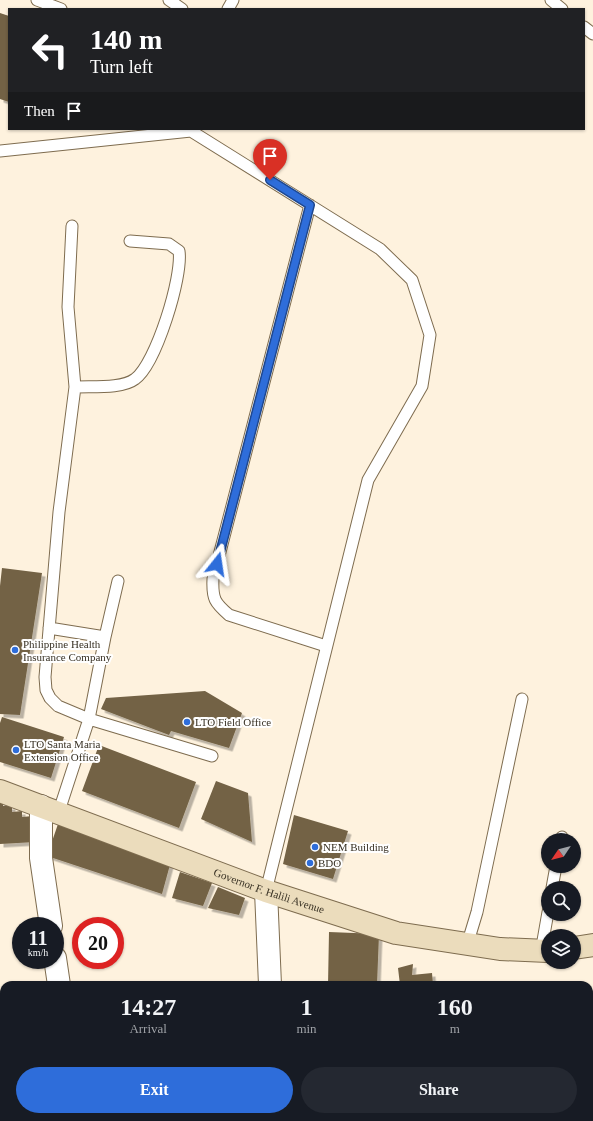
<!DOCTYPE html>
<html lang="en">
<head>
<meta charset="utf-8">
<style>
  :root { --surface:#171b24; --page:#242831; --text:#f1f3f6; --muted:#9ea1a6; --accent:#2e6dda }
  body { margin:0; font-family:Georgia,serif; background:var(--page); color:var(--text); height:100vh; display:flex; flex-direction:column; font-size:15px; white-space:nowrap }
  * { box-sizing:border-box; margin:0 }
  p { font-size:13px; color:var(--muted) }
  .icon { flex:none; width:22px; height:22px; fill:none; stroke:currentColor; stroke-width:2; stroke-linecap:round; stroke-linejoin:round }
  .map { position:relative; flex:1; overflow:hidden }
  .details { position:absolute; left:0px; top:981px; width:593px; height:140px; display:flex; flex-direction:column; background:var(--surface); border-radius:12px 12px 0 0; box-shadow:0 1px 3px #0004 }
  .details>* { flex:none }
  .banner { position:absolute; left:8px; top:8px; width:577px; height:122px; border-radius:0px; box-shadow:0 1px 3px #0004; background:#202124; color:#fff; overflow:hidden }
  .needle { width:26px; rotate:235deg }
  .controls { position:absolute; left:541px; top:833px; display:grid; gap:8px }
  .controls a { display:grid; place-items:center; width:40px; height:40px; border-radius:50%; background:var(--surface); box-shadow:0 1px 3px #0004; font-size:20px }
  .speed { position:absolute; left:12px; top:917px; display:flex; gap:8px; font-size:20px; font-weight:700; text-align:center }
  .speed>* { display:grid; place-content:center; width:52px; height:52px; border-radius:50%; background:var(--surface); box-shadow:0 1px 3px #0004; line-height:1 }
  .speed small { font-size:10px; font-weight:400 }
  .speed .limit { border:6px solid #d22; background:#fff; color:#111 }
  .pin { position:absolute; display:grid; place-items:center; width:34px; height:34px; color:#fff; margin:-41px -17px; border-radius:50% 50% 50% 0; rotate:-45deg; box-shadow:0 0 4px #0007 }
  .pin .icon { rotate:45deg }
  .me { position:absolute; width:44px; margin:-22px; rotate:15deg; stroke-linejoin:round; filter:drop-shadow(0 0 3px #0008) }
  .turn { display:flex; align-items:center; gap:14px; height:84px; padding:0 16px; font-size:18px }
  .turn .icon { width:52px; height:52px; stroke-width:2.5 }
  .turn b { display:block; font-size:28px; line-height:34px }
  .then { display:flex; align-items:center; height:38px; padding:0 16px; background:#0003; gap:8px; font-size:15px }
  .eta { display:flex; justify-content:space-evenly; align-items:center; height:68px; text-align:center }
  .eta b { font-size:24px; font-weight:700; line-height:28px }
  .button { display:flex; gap:8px; margin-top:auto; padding:8px 16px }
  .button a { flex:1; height:46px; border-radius:24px; background:var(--accent); color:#fff; font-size:16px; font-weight:700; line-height:46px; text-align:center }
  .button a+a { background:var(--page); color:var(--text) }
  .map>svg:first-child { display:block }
</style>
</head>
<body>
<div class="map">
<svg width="593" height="1121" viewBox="0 0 593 1121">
  <defs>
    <filter id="shadow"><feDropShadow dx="3.5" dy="3.5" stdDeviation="0" flood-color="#0004"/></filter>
  </defs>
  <rect width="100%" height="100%" fill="#fef2de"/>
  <path fill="#736245" filter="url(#shadow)" d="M0,13L9,16V102L0,99Z
    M2,568L42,573L20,715L0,714V586Z
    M205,691L242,713L229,748L171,731L169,735L101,709L106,698Z
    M2,717L64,737L51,778L0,762V723Z
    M99,745L196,782L179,828L82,791Z
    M216,781L248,793L252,842L201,819Z
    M3,801V806H12V812L22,811V817L33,816L35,842L0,844V802Z
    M294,815L348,831L333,879L283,864Z
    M58,824L171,861L162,894L47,856Z
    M180,872L212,883L203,906L172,898Z
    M218,887L245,898L239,915L208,908Z
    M329,932L379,934L377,985H328Z
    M413,964L412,975L432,973L433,985H400L398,968Z"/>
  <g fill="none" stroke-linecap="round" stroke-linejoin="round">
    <g stroke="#7e6c4f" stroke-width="13">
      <path id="service" d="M37,0L61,9
        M169,0L182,9
        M551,0L562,9
        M228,9L233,0
        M584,27L593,34
        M0,151L191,131L380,249L412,280L430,335L422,386L368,480L266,891
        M310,205L213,579C212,599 215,603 229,615L326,646
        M75,387C92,386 122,389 135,379C156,364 183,276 179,251L169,244L130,241
        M49,628L105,637L89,719L58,706L50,698L46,690L45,677L59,512L75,387L68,307L72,226
        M105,637L118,581
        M58,814L89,719L212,756
        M561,840L562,837
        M552,888L556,866
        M467,945L477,912L522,699
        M541,952L548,912"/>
    </g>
    <g stroke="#7e6c4f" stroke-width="24">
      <path id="minor" d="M41,806V858L51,926
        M266,891L270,985
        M55,958L59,985
        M39,1117L40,1121
        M282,1117L283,1121"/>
    </g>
    <g stroke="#7e6c4f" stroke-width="24">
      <g id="secondary">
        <path id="s1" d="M0,791L266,891L396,933L500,949L548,951"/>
        <path d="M574,948L593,945"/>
      </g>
    </g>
    <use href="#service" stroke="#fff" stroke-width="11"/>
    <use href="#minor" stroke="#fff" stroke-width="22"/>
    <use href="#secondary" stroke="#ebdcbc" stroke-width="22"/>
  </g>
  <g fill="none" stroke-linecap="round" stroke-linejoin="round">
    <g stroke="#1e478e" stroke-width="10">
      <path id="route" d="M217,564L310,205L270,180"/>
    </g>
    <use href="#route" stroke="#2e6dda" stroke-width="7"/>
  </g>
  <g fill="#2e6dda" stroke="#fff" stroke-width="1.5">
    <circle cx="15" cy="650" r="4"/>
    <circle cx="187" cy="722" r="4"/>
    <circle cx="16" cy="750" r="4"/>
    <circle cx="315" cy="847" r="4"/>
    <circle cx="310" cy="863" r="4"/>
  </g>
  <g text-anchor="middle" stroke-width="4" stroke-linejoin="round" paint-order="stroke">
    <g font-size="11" fill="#373023" stroke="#fff" text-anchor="start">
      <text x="23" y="648">Philippine Health<tspan x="23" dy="13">Insurance Company</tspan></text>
      <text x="195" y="726">LTO Field Office</text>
      <text x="24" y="748">LTO Santa Maria<tspan x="24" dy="13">Extension Office</tspan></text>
      <text x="323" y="851">NEM Building</text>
      <text x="318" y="867">BDO</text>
    </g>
    <g font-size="11" fill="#373023" stroke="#fff">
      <text dy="4" stroke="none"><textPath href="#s1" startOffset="287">Governor F. Halili Avenue</textPath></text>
    </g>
  </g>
</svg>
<div class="controls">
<a><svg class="needle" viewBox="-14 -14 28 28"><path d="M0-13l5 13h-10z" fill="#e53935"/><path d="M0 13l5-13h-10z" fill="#9ea1a6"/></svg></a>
<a><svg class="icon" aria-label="search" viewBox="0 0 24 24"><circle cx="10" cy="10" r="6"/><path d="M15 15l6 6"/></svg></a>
<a><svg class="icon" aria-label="layers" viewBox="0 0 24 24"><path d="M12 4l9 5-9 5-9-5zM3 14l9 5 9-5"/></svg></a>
</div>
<div class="speed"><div>11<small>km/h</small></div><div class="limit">20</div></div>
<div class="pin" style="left:270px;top:180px;background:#d93025"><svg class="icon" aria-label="arrive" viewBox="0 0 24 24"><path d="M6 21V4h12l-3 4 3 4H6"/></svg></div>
<svg class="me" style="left:217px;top:564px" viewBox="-20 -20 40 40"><path d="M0-17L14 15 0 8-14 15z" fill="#2e6dda" stroke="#fff" stroke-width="4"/></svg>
<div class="banner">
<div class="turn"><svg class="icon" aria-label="left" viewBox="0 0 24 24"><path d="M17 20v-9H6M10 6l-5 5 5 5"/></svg><div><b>140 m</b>Turn left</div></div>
<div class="then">Then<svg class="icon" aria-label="arrive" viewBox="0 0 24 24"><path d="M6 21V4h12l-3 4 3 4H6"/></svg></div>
</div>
<section class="details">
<div class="eta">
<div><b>14:27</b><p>Arrival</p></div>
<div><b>1</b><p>min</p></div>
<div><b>160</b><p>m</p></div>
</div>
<div class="button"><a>Exit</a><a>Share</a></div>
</section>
</div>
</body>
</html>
